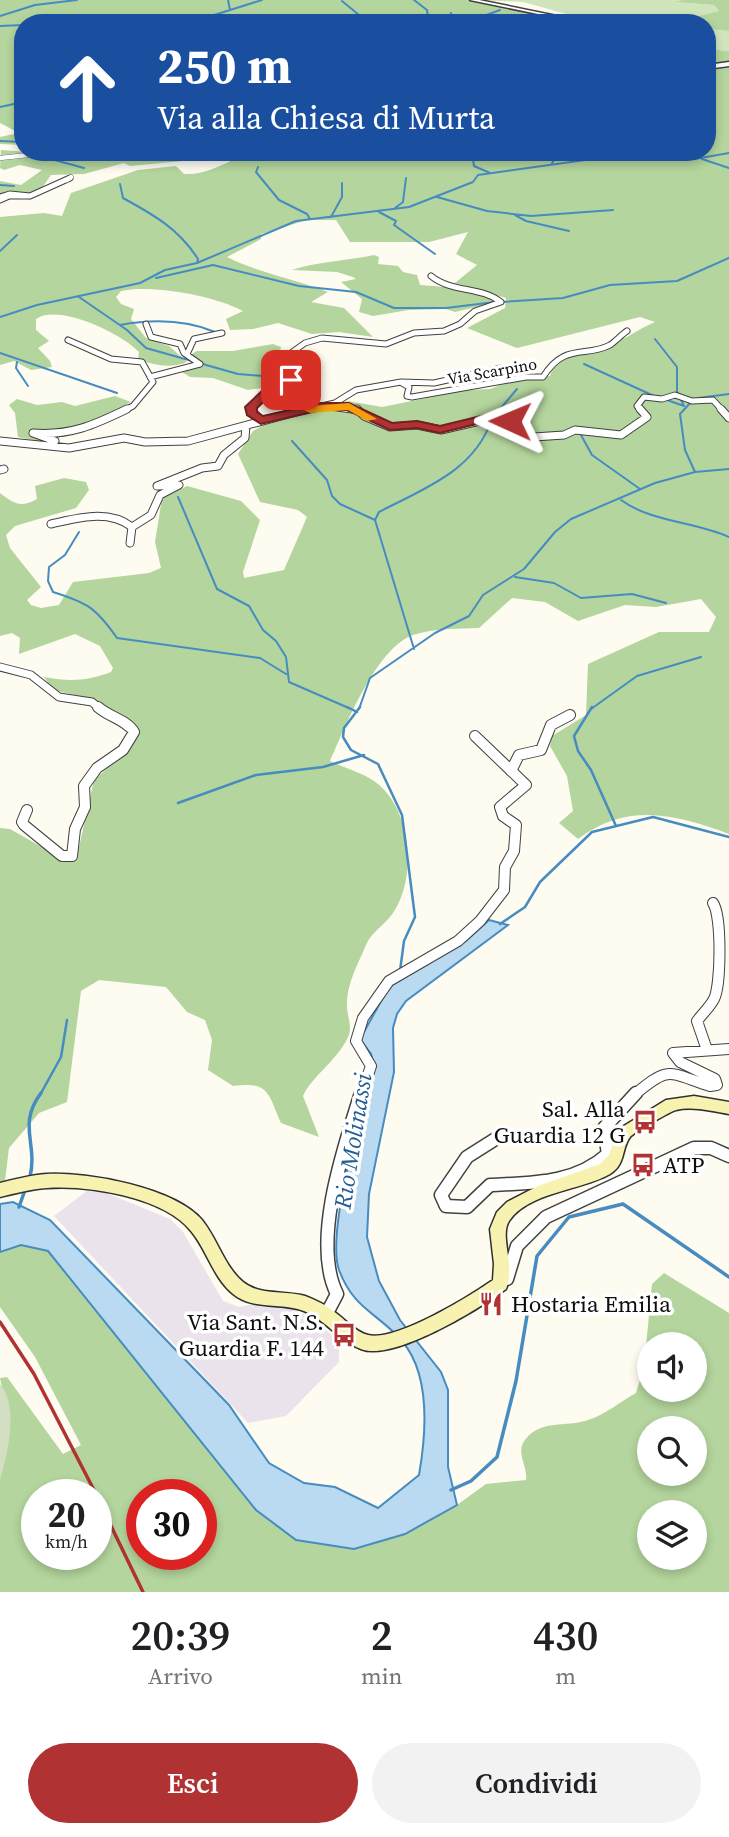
<!DOCTYPE html>
<html lang="it">
<head>
<meta charset="utf-8">
<style>
  :root { --surface:#fff; --page:#f2f2f2; --text:#202124; --muted:#757577; --accent:#b13233 }
  body { margin:0; font-family:"Source Serif 4",serif; background:var(--page); color:var(--text); height:100vh; display:flex; flex-direction:column; font-size:26px; white-space:nowrap }
  * { box-sizing:border-box; margin:0 }
  p { font-size:23px; color:var(--muted) }
  .icon { flex:none; width:38px; height:38px; fill:none; stroke:currentColor; stroke-width:2; stroke-linecap:round; stroke-linejoin:round }
  .map { position:relative; height:1592px; overflow:hidden }
  .side { display:flex; flex-direction:column; background:var(--surface); flex:1 }
  .side>* { flex:none }
  .banner { position:absolute; left:14px; top:14px; width:702px; height:147px; border-radius:28px; box-shadow:0 4px 10px #0003; background:#1a4fa0; color:#fff; overflow:hidden }
  .buttons { position:absolute; left:637px; top:1332px; display:grid; gap:14px }
  .buttons a { display:grid; place-items:center; width:70px; height:70px; border-radius:50%; background:var(--surface); box-shadow:0 4px 10px #0003; font-size:35px }
  .speed { position:absolute; left:21px; top:1479px; display:flex; gap:14px; font-size:35px; font-weight:700; text-align:center }
  .speed>* { display:grid; place-content:center; width:91px; height:91px; border-radius:50%; background:var(--surface); box-shadow:0 4px 10px #0003; line-height:1 }
  .speed small { font-size:18px; font-weight:400 }
  .speed .limit { border:10px solid #d22; background:#fff; color:#111 }
  .pin { position:absolute; display:grid; place-items:center; width:60px; height:60px; color:#fff; margin:-30px; border-radius:14px; box-shadow:0 4px 10px #0006 }
  .me { position:absolute; width:77px; margin:-38px; rotate:271deg; stroke-linejoin:round; filter:drop-shadow(0 0 5px #0008) }
  .turn { display:flex; align-items:center; gap:24px; height:147px; padding:0 28px; font-size:32px }
  .turn .icon { width:91px; height:91px; stroke-width:2.5 }
  .turn b { display:block; font-size:49px; line-height:60px }
  .eta { display:flex; justify-content:space-evenly; align-items:center; height:119px; text-align:center }
  .eta b { font-size:42px; font-weight:600; line-height:49px }
  .button { display:flex; gap:14px; margin-top:auto; padding:14px 28px }
  .button a { flex:1; height:80px; border-radius:42px; background:var(--accent); color:#fff; font-size:28px; font-weight:600; line-height:80px; text-align:center }
  .button a+a { background:var(--page); color:var(--text) }
  .map>svg:first-child { display:block }
</style>
</head>
<body>
<div class="map">
<svg width="729" height="1592" viewBox="0 0 729 1592">
  <rect width="100%" height="100%" fill="#fefbf0"/>
  <path fill="#ebe3eb" d="M92,1187L170,1219L183,1232L223,1301L239,1307L254,1304L281,1306L305,1314L331,1334L339,1350V1362L286,1416L248,1423L54,1216Z"/>
  <path fill="#d0e5bc" d="M476,0H682L676,2L714,5L719,11L678,23H599L523,2Z
    M707,29L729,31V51L707,49Z"/>
  <path fill="#b4d59d" fill-rule="evenodd" d="M0,0H466L584,23H23V145L0,144V137L19,133L0,123Z
    M682,0H729V31L707,29V23L676,22L719,11L714,5L675,2Z
    M707,49L729,51V834C675,814 627,802 578,839L559,823L573,811L567,776L550,746L552,736L586,715L588,664L659,632H709L716,617L701,599L656,607L625,605L578,621L545,602L512,598L479,628C457,629 435,628 413,635C375,649 346,726 330,761C344,768 361,772 374,781C411,806 418,877 393,913C385,925 372,931 366,945C358,964 346,985 347,1006C347,1017 353,1026 348,1037C337,1061 312,1076 303,1096L319,1137L281,1123C268,1093 269,1081 233,1086L208,1070L212,1040L205,1020L187,1012L166,987L99,980L81,991L67,1102L39,1113L9,1148L5,1181L0,1183V828L10,829L63,859L77,856L94,780L129,749L137,731L135,725L88,698L53,690L44,677C70,682 87,681 111,672L113,668L100,646L75,634L19,654L20,638L12,633L0,636V493C14,504 21,508 37,499L35,486L64,478L86,482L89,490L76,508L15,526L6,535L10,548L41,587L27,600L31,605L41,608L59,605L73,582L149,573L161,568L155,542L162,498L187,486L241,501L260,520L243,572L244,578L284,570L307,517L298,510L260,502L238,454L253,431L270,421L348,401L382,407L467,390L490,389L511,381L550,376C557,347 592,355 611,346C626,338 639,329 655,322L640,317L517,348L467,328L505,308L506,298L455,283L477,265L456,254L468,232L429,242H350L336,220H307L261,234V239L227,257C259,273 294,279 328,292L311,302L344,308L373,337L339,332L312,334L278,323L253,329L230,330L226,319L243,311C216,296 151,284 121,291L116,297L121,304L134,309L131,319L146,338L169,346L187,362C171,369 153,365 138,359L139,352C122,334 59,303 36,319V330L49,341L38,348L50,361L52,367L31,370L14,361L0,365V217L44,213L62,216L71,193L138,170L176,166L184,174C203,175 218,167 235,159V155L225,152H707Z
    M1,150L74,155L177,152L183,161L130,166L124,163L84,174L51,175L40,191L13,198L0,197V181L21,185L42,170L20,165L4,170L0,168Z
    M374,255L379,257L378,264L398,266L403,272L417,275L420,285C440,287 483,288 497,302L455,312L446,309L409,310L373,316L359,312L362,299L341,282L356,279L353,277L337,272L292,270C319,261 347,261 374,255Z
    M273,344L281,347L277,363L289,370V379L269,387L248,390L213,378L190,377L182,372L205,365L190,355L197,351H233Z
    M115,396L131,402L80,430H39L58,445L18,437L15,413L9,405L17,399L37,405L62,402L75,406Z
    M21,1245L48,1251L256,1510L354,1549L405,1534L457,1505L486,1484L526,1480C528,1468 517,1454 523,1443C538,1418 566,1428 588,1420C605,1415 621,1401 636,1393L644,1367L652,1284L664,1273L729,1313V1592H0V1479L9,1421L0,1378L7,1377L63,1454L81,1445L35,1357L0,1307V1252ZM649,1344H695V1390H649ZM649,1428H695V1474H649ZM37,1494H96V1554H37ZM142,1494H201V1554H142ZM649,1512H695V1558H649Z"/>
  <path fill="#d4dec2" d="M0,1384C19,1407 8,1453 0,1479Z"/>
  <path fill="#b9daf1" stroke="#468cc1" stroke-width="2" d="M489,920L508,925L406,1001L397,1014L393,1028L394,1072L369,1194L367,1237L379,1281L400,1320L441,1372L448,1390V1467L457,1505L405,1534L354,1549L296,1540L256,1510L48,1251L21,1245L0,1252V1204L13,1202L50,1220L229,1405L269,1463L304,1483L335,1487L378,1508L419,1475C426,1435 431,1375 402,1341C377,1312 354,1310 339,1270C326,1234 362,1106 374,1066L371,1054L360,1039L389,987L466,941Z"/>
  <g fill="none" stroke-linecap="round" stroke-linejoin="round">
    <path stroke="#468cc1" stroke-width="2" d="M228,0L230,10
      M414,0L427,10L429,23
      M342,1L359,15L353,23
      M0,16L35,5L77,0
      M146,23L195,21L262,0
      M447,23L451,13
      M465,23L500,10
      M0,26L23,25
      M0,107L23,102
      M0,141L23,142
      M154,152L172,157
      M472,152L474,166L490,173
      M46,154L51,159L84,168
      M702,159L729,168
      M552,163L560,152
      M258,167L256,172L279,200L307,214L310,219
      M120,184L123,198C154,215 179,229 198,259L197,263
      M0,185L14,186
      M437,197L487,211L531,216L613,210
      M395,208L403,202L406,178
      M379,212L396,221L394,225L435,254
      M515,215L526,221L569,231
      M331,217L342,197V183
      M0,251L17,235
      M156,278L213,265L299,286L356,292L394,308H446L495,302
      M79,297L127,330L146,348L238,374L288,378
      M501,302L563,298L610,285L677,281L729,258
      M0,317L37,305L140,283L165,270L197,263L296,221L409,207L473,182L478,175L614,156L695,159L729,153
      M120,325C153,319 184,319 215,332
      M655,339L677,367V391L684,406
      M0,353L117,393
      M17,362L16,368L28,386
      M584,364L654,396
      M698,398L729,394
      M667,400L684,406
      M692,401L680,414L685,450L695,472
      M495,415L517,389
      M581,435L592,455L640,489
      M292,441L327,480L332,496L340,504L375,520
      M178,497L217,589L249,606L263,630L276,641L286,657L289,682L351,709
      M621,500C653,523 694,521 729,537
      M79,532L65,555L49,567L48,581L53,592C88,603 96,608 117,638L260,658L286,674
      M515,577L554,583L581,598L632,594L666,603
      M414,649L375,520L379,512C423,489 474,471 491,421
      M359,709L370,678L435,633L469,616L483,595L524,569L555,532L571,519L655,483L695,472L729,469
      M591,709L637,676L701,657"/>
    <path stroke="#468cc1" stroke-width="2.5" d="M347,707L357,712
      M360,707L344,728L343,737L351,750L378,764L402,815L415,917L404,941L400,971
      M592,707L574,736L578,751L591,770L616,826
      M178,803L256,775L323,767L364,755
      M500,924L525,907L540,882L592,832L653,817L729,837
      M40,1095L61,1057L67,1020"/>
    <path stroke="#468cc1" stroke-width="3.5" d="M30,1177C38,1143 17,1125 41,1093
      M19,1207L25,1190
      M451,1490L471,1481L497,1457L516,1381L537,1256L569,1217L623,1204L729,1277"/>
    <g stroke="#414141" stroke-width="5">
      <path id="minor-far4" d="M0,158L56,152
        M67,180L71,177"/>
    </g>
    <g stroke="#414141" stroke-width="7">
      <path id="minor-far3" d="M30,196L70,178
        M0,197L10,194L30,196H9L0,200
        M146,324L151,337L180,344L184,353L200,364L150,377
        M68,340L111,359L142,362L153,382L133,406L123,411
        M187,354L194,339L222,333
        M402,383L409,387L407,396L412,397L526,377H543C565,342 585,358 610,345C616,341 621,335 627,331
        M330,407L359,411
        M252,411L250,409L270,389L291,380L294,375L291,353L305,343L322,338L386,344L414,333L444,331L460,324L475,311L501,302C480,286 452,293 431,276
        M299,411L335,403L356,390L401,382L434,383L501,368
        M641,411L637,406L644,397L662,399L675,395L692,401L713,400L723,411"/>
    </g>
    <g stroke="#414141" stroke-width="9">
      <path id="minor-far2" d="M250,409L261,420
        M357,409L364,416L390,427L417,425L441,430L501,416L510,421L519,438L564,435L575,430L621,435L647,417L640,409
        M721,409L729,418
        M0,441L69,448L124,438L145,442L188,441L307,409
        M55,441L33,433C70,436 94,425 127,409
        M0,470L4,469
        M51,524C79,518 108,509 132,527L151,515L160,495L179,485L157,486L202,468L218,466L224,455L245,438L246,426
        M130,543L132,527
        M0,667L31,675L59,697L92,702L100,709"/>
    </g>
    <g stroke="#414141" stroke-width="12">
      <path id="minor-far1" d="M511,771L519,755L541,750L551,725L570,715
        M27,810L22,822L24,825L62,856H72L75,829L85,807L84,786L97,768L123,750L134,732C127,720 109,717 98,707
        M707,1050L697,1021C702,1014 710,1007 714,999C721,985 722,916 713,903
        M361,1095L371,1066L356,1041L363,1018L389,981L458,941L480,921L504,890L505,867L514,851L516,825L503,816L500,807L526,785L475,736
        M634,1095C670,1065 667,1072 710,1086L717,1085L715,1079L680,1062L673,1053L729,1049"/>
    </g>
    <g stroke="#414141" stroke-width="15">
      <path id="minor" d="M497,1138L467,1157L441,1195L446,1206L467,1207L490,1185C532,1183 575,1184 608,1154L604,1128L636,1093
        M507,1279L517,1246L546,1217L694,1148H711L729,1156
        M327,1313L337,1294C311,1242 344,1147 361,1093"/>
    </g>
    <g stroke="#414141" stroke-width="3">
      <path id="tertiary" d="M470,0H479L591,23H581Z
        M729,62V66L707,69V65Z"/>
    </g>
    <g stroke="#303030" stroke-width="3">
      <path id="secondary" d="M694,1096L729,1102V1114C712,1111 693,1106 676,1110C671,1111 633,1133 630,1137C621,1149 626,1164 610,1174C583,1190 528,1192 509,1221C499,1237 516,1266 506,1289C479,1309 393,1362 361,1349C339,1341 326,1320 304,1311C280,1302 253,1311 232,1293C213,1277 207,1250 191,1231C164,1197 88,1185 47,1188C31,1189 16,1193 0,1197V1183C16,1179 31,1175 47,1174C89,1172 175,1188 202,1220C218,1240 224,1266 243,1282C260,1296 285,1290 305,1296C315,1300 325,1304 333,1311C344,1318 355,1332 368,1335C396,1342 470,1296 493,1280L494,1264L490,1229L497,1212L507,1202L538,1186L600,1164L609,1155L619,1129L666,1100Z"/>
    </g>
    <use href="#minor-far4" stroke="#fff" stroke-width="4.5"/>
    <use href="#minor-far3" stroke="#fff" stroke-width="5"/>
    <use href="#minor-far2" stroke="#fff" stroke-width="7"/>
    <use href="#minor-far1" stroke="#fff" stroke-width="10"/>
    <use href="#minor" stroke="#fff" stroke-width="12"/>
    <use href="#tertiary" fill="#fff" fill-rule="evenodd"/>
    <use href="#secondary" fill="#f8f2b0" fill-rule="evenodd"/>
    <path stroke="#b13233" stroke-width="3.5" d="M0,1322L34,1374L96,1494
      M96,1495L143,1592"/>
  </g>
  <path fill="#b13233" stroke="#732021" stroke-width="2" d="M291,377L295,378V383L274,392L257,408V412L263,416L321,403H349L392,423L417,421L440,426L493,413L509,415L515,421L510,425L493,420L440,433L417,428L390,430L347,410H321L261,424L247,415L245,407L266,387Z"/>
  <path fill="#f59e0b" d="M349,403L377,419L367,421L348,410L310,413L304,410L310,406Z"/>
  <defs>
    <g id="bus-bare" transform="scale(1.89)"><path d="M-5-6H5V4H4V6H2V4H-2V6H-4V4H-5ZM-3.5-4V0h7V-4ZM-3.5 1.2v1.5H-2V1.2ZM2 1.2v1.5H3.5V1.2Z" fill="#b13233" stroke="#fff" stroke-width="2.5" paint-order="stroke"/></g>
    <g id="restaurant-bare" transform="scale(1.89)"><path d="M-5-6h1v4h1v-4h1v4h1v-4h1v5L-1.5 .5V6h-2V.5L-5-1ZM5-6V6H3V1.5H1.5Q1.5-4 5-6Z" fill="#b13233" stroke="#fff" stroke-width="2.5" paint-order="stroke"/></g>
  </defs>
  <g fill-rule="evenodd">
    <use href="#bus-bare" x="645" y="1122"/>
    <use href="#bus-bare" x="643" y="1165"/>
    <use href="#restaurant-bare" x="491" y="1304"/>
    <use href="#bus-bare" x="344" y="1335"/>
  </g>
  <g text-anchor="middle" stroke-width="7" stroke-linejoin="round" paint-order="stroke">
    <g font-size="16" fill="#0e0e0e" stroke="#fff">
      <text transform="translate(492 371) rotate(-10)" y="6">Via Scarpino</text>
    </g>
    <g font-size="23" fill="#0e0e0e" stroke="#fff" text-anchor="end">
      <text x="625" y="1117">Sal. Alla<tspan x="625" dy="26">Guardia 12 G</tspan></text>
      <text x="663" y="1173" text-anchor="start">ATP</text>
      <text x="511" y="1312" text-anchor="start">Hostaria Emilia</text>
      <text x="324" y="1330">Via Sant. N.S.<tspan x="324" dy="26">Guardia F. 144</tspan></text>
    </g>
    <g font-size="24" font-style="italic" fill="#225e94" stroke="#fff">
      <text transform="translate(353 1141) rotate(-81)" y="8">Rio Molinassi</text>
    </g>
  </g>
</svg>
<div class="buttons">
<a><svg class="icon" aria-label="sound" viewBox="0 0 24 24"><path d="M4 9h4l5-4v14l-5-4H4zM17 9q2 3 0 6"/></svg></a>
<a><svg class="icon" aria-label="search" viewBox="0 0 24 24"><circle cx="10" cy="10" r="6"/><path d="M15 15l6 6"/></svg></a>
<a><svg class="icon" aria-label="layers" viewBox="0 0 24 24"><path d="M12 4l9 5-9 5-9-5zM3 14l9 5 9-5"/></svg></a>
</div>
<div class="speed"><div>20<small>km/h</small></div><div class="limit">30</div></div>
<div class="pin" style="left:291px;top:380px;background:#d93025"><svg class="icon" aria-label="arrive" viewBox="0 0 24 24"><path d="M6 21V4h12l-3 4 3 4H6"/></svg></div>
<svg class="me" style="left:510px;top:421px" viewBox="-20 -20 40 40"><path d="M0-17L14 15 0 8-14 15z" fill="#b13233" stroke="#fff" stroke-width="4"/></svg>
<div class="banner">
<div class="turn"><svg class="icon" aria-label="ahead" viewBox="0 0 24 24"><path d="M12 20V5M6 11l6-6 6 6"/></svg><div><b>250 m</b>Via alla Chiesa di Murta</div></div>
</div>
</div>
<section class="side">
<div class="eta">
<div><b>20:39</b><p>Arrivo</p></div>
<div><b>2</b><p>min</p></div>
<div><b>430</b><p>m</p></div>
</div>
<div class="button"><a>Esci</a><a>Condividi</a></div>
</section>
</body>
</html>
